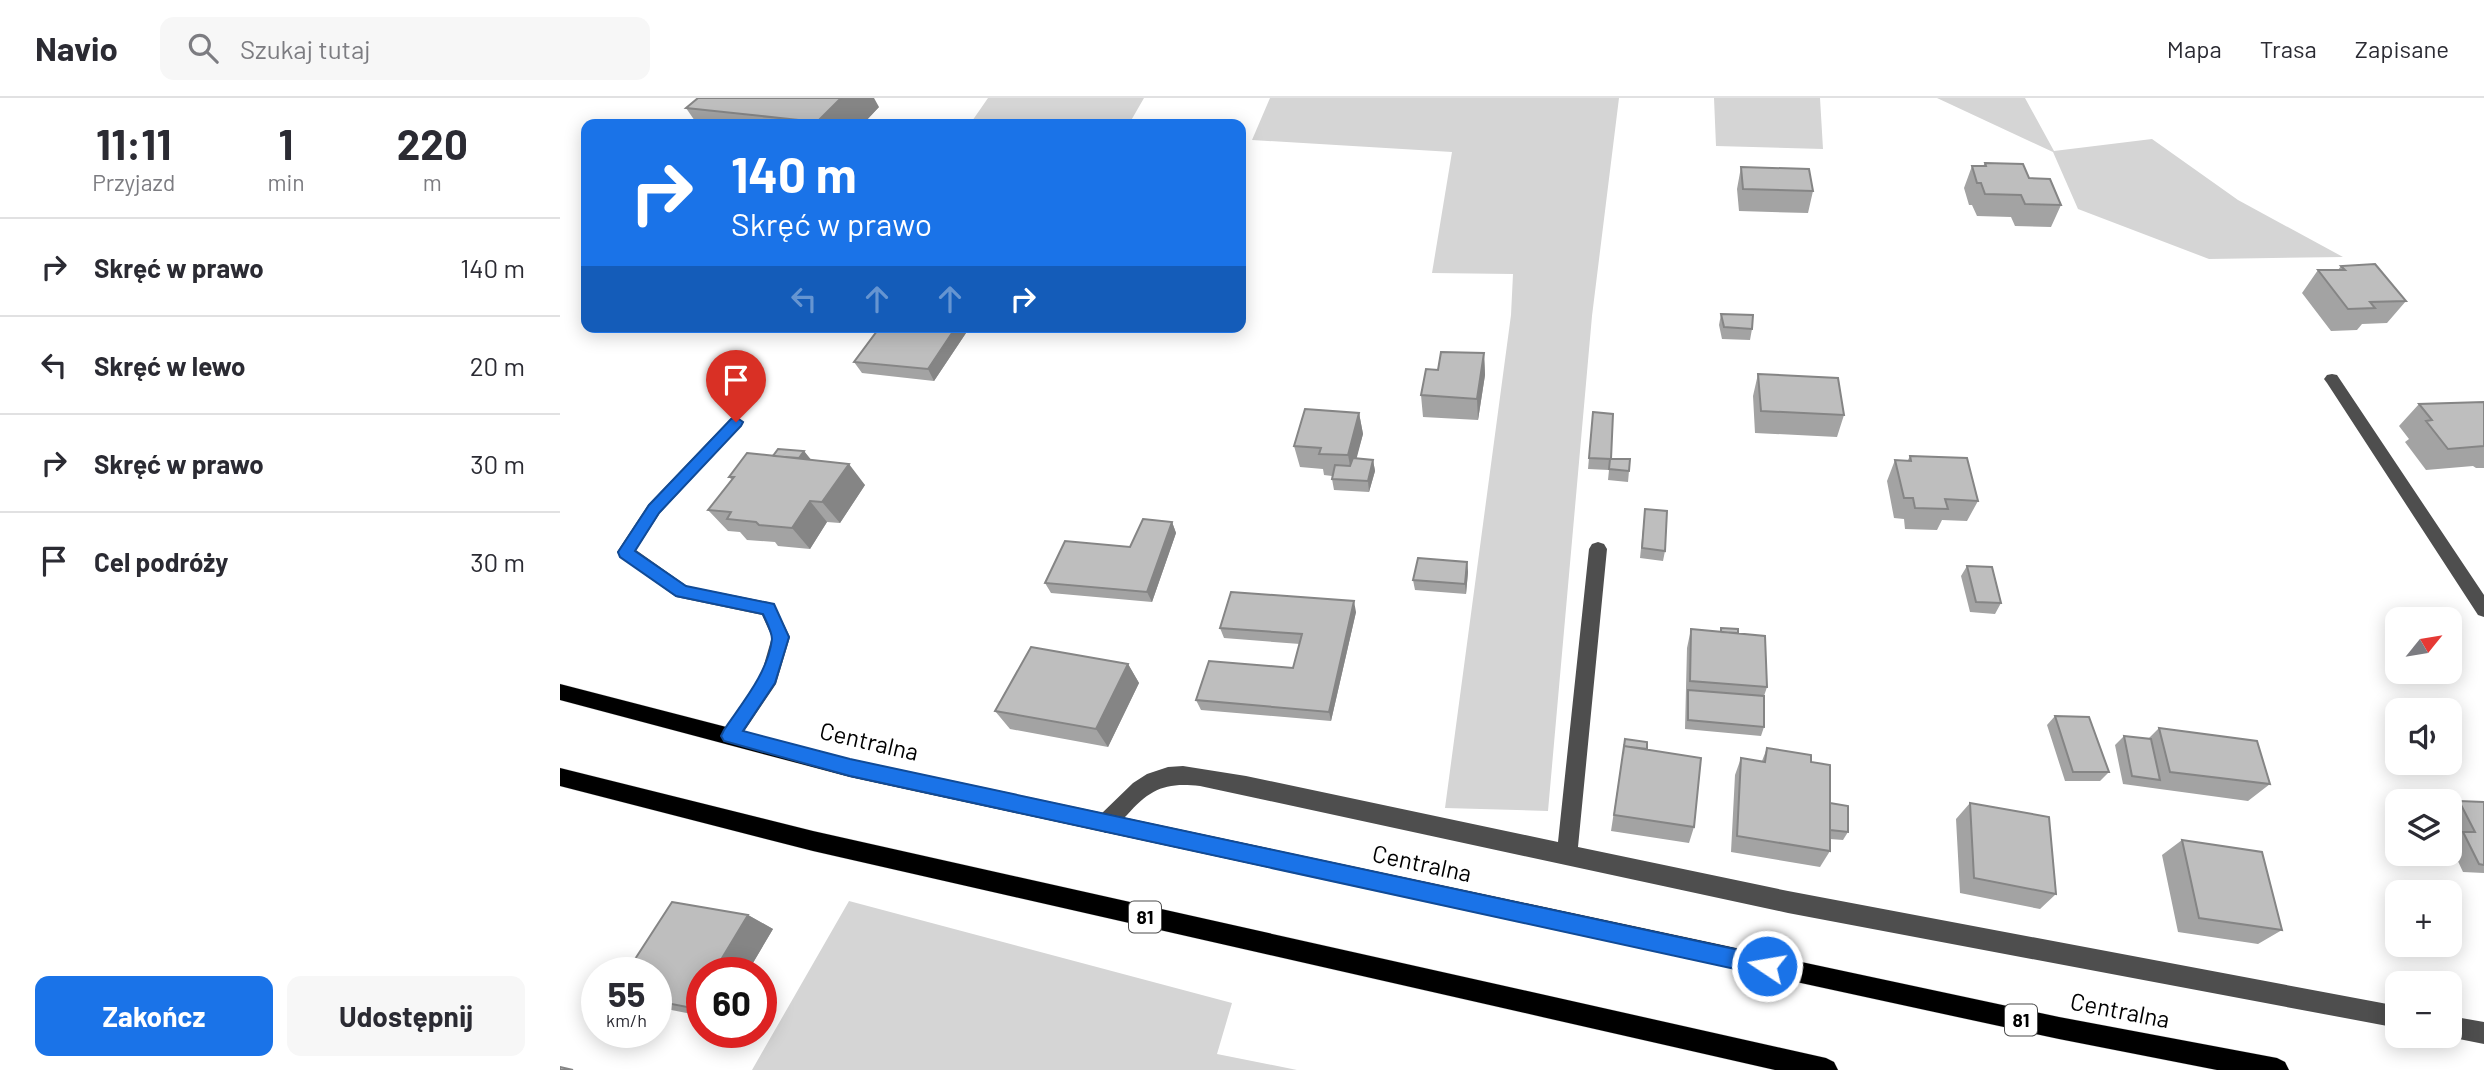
<!DOCTYPE html>
<html lang="pl">
<head>
<meta charset="utf-8">
<style>
  :root { --surface:#fff; --page:#f7f7f7; --text:#2b2b33; --muted:#7c7c81; --line:#e1e1e2; --accent:#1a73e8 }
  body { margin:0; font-family:Barlow,sans-serif; background:var(--page); color:var(--text); height:100vh; display:flex; flex-direction:column; font-size:26px; white-space:nowrap }
  * { box-sizing:border-box; margin:0 }
  p { font-size:23px; color:var(--muted) }
  .icon { flex:none; width:38px; height:38px; fill:none; stroke:currentColor; stroke-width:2; stroke-linecap:round; stroke-linejoin:round }
  .map { position:relative; flex:1; overflow:hidden }
  .details { display:flex; flex-direction:column; background:var(--surface); width:560px }
  .details>* { flex:none }
  .guide { position:absolute; left:21px; top:21px; width:665px; height:214px; border-radius:14px; box-shadow:0 4px 18px #0003; background:#1a73e8; color:#fff; overflow:hidden }
  .needle { width:46px; rotate:60deg }
  .fabs { position:absolute; left:1825px; top:509px; display:grid; gap:14px }
  .fabs a { display:grid; place-items:center; width:77px; height:77px; border-radius:14px; background:var(--surface); box-shadow:0 4px 18px #0003; font-size:35px }
  .speed { position:absolute; left:21px; top:859px; display:flex; gap:14px; font-size:35px; font-weight:700; text-align:center }
  .speed>* { display:grid; place-content:center; width:91px; height:91px; border-radius:50%; background:var(--surface); box-shadow:0 4px 18px #0003; line-height:1 }
  .speed small { font-size:18px; font-weight:400 }
  .speed .limit { border:10px solid #d22; background:#fff; color:#111 }
  .pin { position:absolute; display:grid; place-items:center; width:60px; height:60px; color:#fff; margin:-72px -30px; border-radius:50% 50% 50% 0; rotate:-45deg; box-shadow:0 0 7px #0007 }
  .pin .icon { rotate:45deg }
  .me { position:absolute; width:77px; margin:-38px; rotate:282deg; stroke-linejoin:round; filter:drop-shadow(0 0 5px #0008) }
  .turn { display:flex; align-items:center; gap:24px; height:147px; padding:0 35px; font-size:32px }
  .turn .icon { width:91px; height:91px; stroke-width:2.5 }
  .turn b { display:block; font-size:49px; line-height:60px }
  .lanes { display:flex; align-items:center; height:66px; padding:0 35px; background:#0003; justify-content:center; gap:35px; direction:ltr }
  .lanes .off { opacity:.35 }
  .eta { display:flex; justify-content:space-evenly; align-items:center; height:119px; text-align:center }
  .eta b { font-size:42px; font-weight:700; line-height:49px }
  .primary-button { display:flex; gap:14px; margin-top:auto; padding:14px 35px }
  .primary-button a { flex:1; height:80px; border-radius:14px; background:var(--accent); color:#fff; font-size:28px; font-weight:700; line-height:80px; text-align:center }
  .primary-button a+a { background:var(--page); color:var(--text) }
  ul { padding:0; list-style:none }
  li { display:flex; align-items:center; gap:21px; height:98px; padding:0 35px; border-top:2px solid var(--line) }
  li div { flex:1 }
  li b { display:block; font-size:26px }
  li em { font-style:normal }
  header { display:flex; align-items:center; gap:42px; box-sizing:border-box; height:98px; padding:0 35px; background:var(--surface); border-bottom:2px solid var(--line) }
  header strong { font-size:33px }
  nav { display:flex; gap:38px; margin-inline-start:auto; font-size:24px }
  .search { width:490px; height:63px; background:var(--page); display:flex; align-items:center; gap:18px; box-sizing:border-box; padding:0 24px; border-radius:14px; color:var(--muted); font-size:26px }
  main { display:flex; flex:1; min-height:0 }
  .map>svg:first-child { display:block }
</style>
</head>
<body>
<header>
<strong>Navio</strong>
<div class="search"><svg class="icon" aria-label="search" viewBox="0 0 24 24"><circle cx="10" cy="10" r="6"/><path d="M15 15l6 6"/></svg>Szukaj tutaj</div>
<nav><a>Mapa</a><a>Trasa</a><a>Zapisane</a></nav>
</header>
<main>
<section class="details">
<div class="eta">
<div><b>11:11</b><p>Przyjazd</p></div>
<div><b>1</b><p>min</p></div>
<div><b>220</b><p>m</p></div>
</div>
<ul>
<li><svg class="icon" aria-label="right" viewBox="0 0 24 24"><path d="M7 20v-9h11M14 6l5 5-5 5"/></svg><div><b>Skręć w prawo</b></div><em>140 m</em></li>
<li><svg class="icon" aria-label="left" viewBox="0 0 24 24"><path d="M17 20v-9H6M10 6l-5 5 5 5"/></svg><div><b>Skręć w lewo</b></div><em>20 m</em></li>
<li><svg class="icon" aria-label="right" viewBox="0 0 24 24"><path d="M7 20v-9h11M14 6l5 5-5 5"/></svg><div><b>Skręć w prawo</b></div><em>30 m</em></li>
<li><svg class="icon" aria-label="arrive" viewBox="0 0 24 24"><path d="M6 21V4h12l-3 4 3 4H6"/></svg><div><b>Cel podróży</b></div><em>30 m</em></li>
</ul>
<div class="primary-button"><a>Zakończ</a><a>Udostępnij</a></div>
</section>
<div class="map">
<svg width="1924" height="972" viewBox="0 0 1924 972">
  <rect width="100%" height="100%" fill="#fff"/>
  <path fill="#d5d5d5" d="M428,0H584L569,26H410Z
    M710,0H1059L1032,218L988,713L885,710L951,217L953,176L872,175L892,54L692,42Z
    M1154,0H1260L1263,51L1156,48Z
    M1377,0H1465L1494,53L1592,41L1678,102L1783,159L1649,161L1518,111L1493,54Z
    M289,803L672,905L657,956L737,972H192Z"/>
  <g fill="none" stroke-linecap="round" stroke-linejoin="round">
    <g stroke="#dbdbdb" stroke-width="1">
      <path id="major" d="M0,586L290,661L1499,919L1717,960L1725,964L1729,972H1657L1499,941L290,679L0,602Z
        M0,670L253,733L1266,960L1274,964L1278,972H1215L253,753L0,688Z"/>
    </g>
    <path fill="#4e4e4e" fill-rule="evenodd" d="M1772,276L1777,277L1924,497V519L1918,517L1767,285L1764,281L1767,277Z
      M176,318L184,324L181,328L100,415L76,452L127,488L208,504L214,506L230,539L216,586L177,644L170,647L163,644L160,638L201,577L212,539L202,517L116,499L60,459L57,454L88,407L171,320Z
      M1038,444L1044,446L1047,451L1018,749L1228,793L1838,908V930L1228,815L640,688C605,684 590,691 567,717C560,724 555,731 546,735L539,732L536,725L539,718L573,685L587,676L608,669L623,668L686,678L998,744L1029,451L1032,446Z
      M1890,918L1924,924V946L1884,938H1890Z"/>
    <use href="#major" fill="#000" fill-rule="evenodd"/>
  </g>
  <path fill="#a3a3a3" d="M319,9L303,26H137L126,10Z
    M1425,65L1469,80L1501,107L1491,129L1455,128L1451,119L1417,118L1412,107H1409L1404,90L1412,68H1423Z
    M1181,69L1253,93L1248,115L1179,113L1177,91Z
    M1781,168L1846,203L1827,225L1802,226L1797,232L1771,233L1742,195L1758,172H1778Z
    M1161,216L1192,231L1190,242L1162,241L1159,227Z
    M320,229H410L374,283L302,275L294,264Z
    M924,255L925,277L918,322L863,319L861,297L878,272Z
    M1198,276L1284,317L1277,339L1195,335L1193,298Z
    M1924,304V370H1916L1913,368L1866,372L1845,344L1849,341L1839,328L1859,306Z
    M1033,314L1051,361L1069,373L1068,384L1048,382L1049,372L1028,371Z
    M799,315L803,336L796,360L813,362L815,373L809,394L774,392L772,381V378L764,377L763,371L740,369L734,348Z
    M244,353L250,362L305,387L280,425L267,424L250,451L218,448L215,444L187,442L180,434L168,433L148,412L172,382L169,379L213,358Z
    M1350,358L1418,403L1407,423L1382,422L1377,432L1345,431L1344,421L1334,420L1327,383L1335,362H1348Z
    M1085,411L1105,453L1103,463L1080,460Z
    M612,424L616,435L592,504L491,495L485,485L570,449Z
    M907,464L908,474L906,496L855,492L853,482Z
    M1407,468L1441,505L1435,516L1410,514L1401,478Z
    M796,514L771,623L641,612L636,602L733,570L740,546L664,540L660,530Z
    M1161,530L1178,535L1207,589L1204,598V629L1201,638L1125,631L1127,550L1131,531L1160,534Z
    M568,566L579,585L548,649L450,631L435,613Z
    M1495,618L1549,674L1540,683H1505L1487,627Z
    M1599,630L1710,686L1688,703L1563,686L1555,647L1564,638L1588,641Z
    M1065,641L1087,651L1134,729L1129,745L1051,733Z
    M1207,650L1251,664L1270,705L1288,734L1283,742L1270,741V753L1260,769L1171,754L1175,677L1181,660L1202,663Z
    M1899,703L1924,704V775L1903,774L1890,746V741L1897,737L1890,723V708Z
    M1410,705L1496,796L1480,811L1400,795L1396,721Z
    M1622,742L1722,832L1698,846L1618,834L1602,757Z
    M188,817L213,831L187,875H142V918L96,909V875Z"/>
  <path fill="#858585" d="M281,0H314L319,9L303,26H259L257,24Z
    M396,229H410L374,283L368,271Z
    M924,255L925,277L918,322L917,301Z
    M799,315L803,336L792,378L788,357Z
    M244,353L253,364L232,369Z
    M813,362L815,373L809,394L808,383Z
    M289,366L305,387L280,425L262,404Z
    M250,403L267,424L250,451L232,430Z
    M612,424L616,435L592,504L587,494Z
    M907,464L908,474L906,496L905,486Z
    M794,503L796,514L771,623L769,614Z
    M568,566L579,585L548,649L536,631Z
    M188,817L213,831L187,875H153Z
    M142,894V914L132,910Z"/>
  <path fill="#bebebe" stroke="#858585" stroke-width="2" d="M138,0H281L257,24L126,10Z
    M1425,65L1463,66L1469,80L1490,81L1501,107L1465,106L1461,97L1425,96L1421,85H1417L1412,68H1426Z
    M1181,69L1249,71L1253,93L1183,91Z
    M1815,166L1846,203L1810,204L1815,210L1788,211L1758,172H1785L1781,168Z
    M1161,216L1193,217L1192,231L1164,229Z
    M320,229H396L368,271L294,264Z
    M881,254L924,255L917,301L861,297L866,271L878,272Z
    M1198,276L1278,280L1284,317L1201,313Z
    M1924,304V348L1888,351L1866,323L1872,322L1859,306Z
    M745,311L799,315L788,357L759,356L761,350L734,348Z
    M1033,314L1053,316L1051,361H1070L1069,373L1049,371L1050,361L1029,360Z
    M218,351L244,353L239,360L213,358Z
    M187,355L289,366L262,404L250,403L232,430L199,427L196,424L167,421L171,414L148,412L174,379H169Z
    M1350,358L1407,360L1418,403L1385,401L1388,411L1355,410L1353,400H1344L1335,362L1351,363Z
    M793,360L813,362L808,383L772,381L775,367L790,368Z
    M1085,411L1107,413L1105,453L1082,450Z
    M583,421L612,424L587,494L485,485L505,443L570,449Z
    M858,460L907,464L905,486L853,482Z
    M1407,468L1432,469L1441,505L1416,504Z
    M671,494L794,503L769,614L636,602L649,563L733,570L742,536L660,530Z
    M1161,530L1178,531V535L1161,534Z
    M1131,531L1205,538L1207,589L1130,583Z
    M471,549L568,566L536,631L435,613Z
    M1128,592L1204,598V629L1128,622Z
    M1495,618L1529,619L1549,674H1513Z
    M1599,630L1697,643L1710,686L1610,674Z
    M1564,638L1591,641L1600,682L1572,678Z
    M1065,641L1087,644V651L1064,648L1063,656Z
    M1064,648L1141,660L1134,729L1054,717Z
    M1207,650L1251,657V664L1270,667V753L1177,738L1181,660L1205,664Z
    M1899,703L1924,704V767L1919,766L1903,734H1915Z
    M1270,705L1288,708V734L1270,732Z
    M1410,705L1489,719L1496,796L1414,780Z
    M1622,742L1702,754L1722,832L1639,820Z
    M112,804L188,817L153,875H142V894L132,910L96,903V875H66Z
    M0,969L13,972H0Z"/>
  <path fill="#1a73e8" stroke="#114b97" stroke-width="2" d="M176,319L183,324L181,328L99,415L75,453L126,488L214,506L229,539L215,585L183,633L290,661L1207,858L1214,861L1217,868L1214,875L1207,878L290,678L164,643L161,638L164,632C182,605 208,575 212,541C212,534 206,523 203,516L116,498L60,459L58,454L89,407L171,321Z"/>
  <g text-anchor="middle" stroke-width="5" stroke-linejoin="round" paint-order="stroke">
    <g fill="#fff" stroke="#4c4c4c" stroke-width="2">
      <rect x="569" y="803.5" width="32" height="31" rx="5"/>
      <rect x="1445" y="906.5" width="32" height="31" rx="5"/>
    </g>
    <g font-size="19" font-weight="bold" fill="#000">
      <text x="585" y="826">81</text>
      <text x="1461" y="929">81</text>
    </g>
    <g font-size="24" fill="#000" stroke="#fff">
      <text transform="translate(309 644) rotate(13)" y="8">Centralna</text>
      <text transform="translate(862 766) rotate(12)" y="8">Centralna</text>
      <text transform="translate(1560 913) rotate(11)" y="8">Centralna</text>
    </g>
  </g>
</svg>
<div class="fabs">
<a><svg class="needle" viewBox="-14 -14 28 28"><path d="M0-13l5 13h-10z" fill="#e53935"/><path d="M0 13l5-13h-10z" fill="#7c7c81"/></svg></a>
<a><svg class="icon" aria-label="sound" viewBox="0 0 24 24"><path d="M4 9h4l5-4v14l-5-4H4zM17 9q2 3 0 6"/></svg></a>
<a><svg class="icon" aria-label="layers" viewBox="0 0 24 24"><path d="M12 4l9 5-9 5-9-5zM3 14l9 5 9-5"/></svg></a>
<a>+</a>
<a>−</a>
</div>
<div class="speed"><div>55<small>km/h</small></div><div class="limit">60</div></div>
<div class="pin" style="left:176px;top:324px;background:#d93025"><svg class="icon" aria-label="arrive" viewBox="0 0 24 24"><path d="M6 21V4h12l-3 4 3 4H6"/></svg></div>
<svg class="me" style="left:1207px;top:868px" viewBox="-20 -20 40 40"><circle r="17" fill="#1a73e8" stroke="#fff" stroke-width="3"/><path d="M0-11L8 9 0 5-8 9z" fill="#fff"/></svg>
<div class="guide">
<div class="turn"><svg class="icon" aria-label="right" viewBox="0 0 24 24"><path d="M7 20v-9h11M14 6l5 5-5 5"/></svg><div><b>140 m</b>Skręć w prawo</div></div>
<div class="lanes"><svg class="icon off" aria-label="left" viewBox="0 0 24 24"><path d="M17 20v-9H6M10 6l-5 5 5 5"/></svg><svg class="icon off" aria-label="ahead" viewBox="0 0 24 24"><path d="M12 20V5M6 11l6-6 6 6"/></svg><svg class="icon off" aria-label="ahead" viewBox="0 0 24 24"><path d="M12 20V5M6 11l6-6 6 6"/></svg><svg class="icon" aria-label="right" viewBox="0 0 24 24"><path d="M7 20v-9h11M14 6l5 5-5 5"/></svg></div>
</div>
</div>
</main>
</body>
</html>
